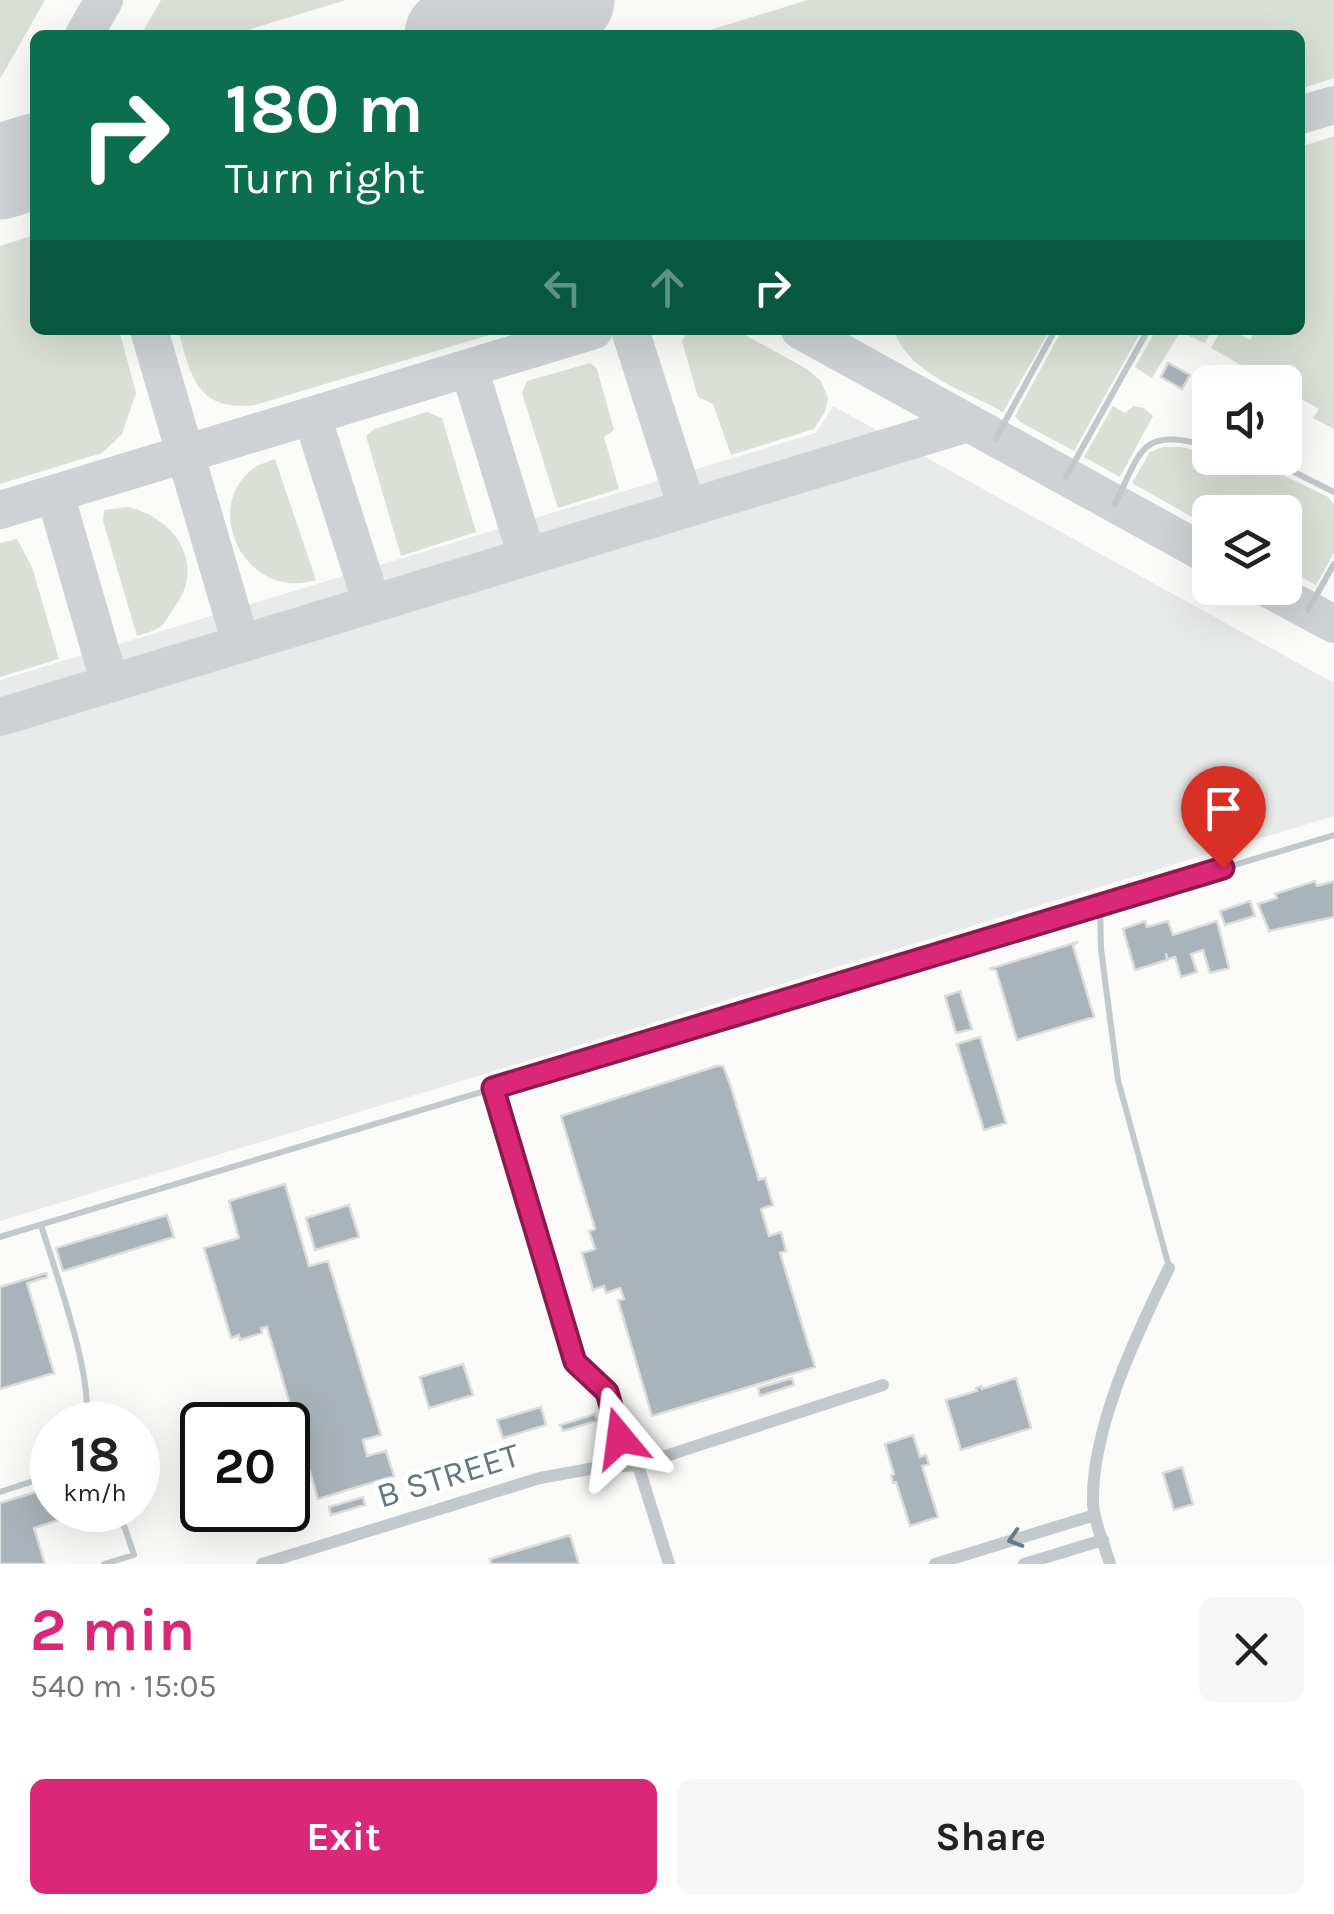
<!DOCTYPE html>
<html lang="en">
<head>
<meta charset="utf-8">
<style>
  :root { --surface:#fff; --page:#f6f6f6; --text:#222; --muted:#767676; --accent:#db2777 }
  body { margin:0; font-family:Karla,sans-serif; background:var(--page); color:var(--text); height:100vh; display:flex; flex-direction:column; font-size:38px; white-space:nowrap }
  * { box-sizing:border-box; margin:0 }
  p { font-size:32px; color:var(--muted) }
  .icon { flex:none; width:55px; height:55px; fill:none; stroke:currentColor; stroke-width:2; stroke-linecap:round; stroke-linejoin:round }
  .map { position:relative; height:1564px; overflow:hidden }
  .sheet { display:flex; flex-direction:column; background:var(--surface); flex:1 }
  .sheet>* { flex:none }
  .banner { position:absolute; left:30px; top:30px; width:1275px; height:305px; border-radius:15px; box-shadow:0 10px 40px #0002; background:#0b6e4f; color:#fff; overflow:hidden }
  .controls { position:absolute; left:1192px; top:365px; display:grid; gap:20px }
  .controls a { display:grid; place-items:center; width:110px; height:110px; border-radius:15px; background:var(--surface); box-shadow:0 10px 40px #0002; font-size:50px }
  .speed { position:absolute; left:30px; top:1402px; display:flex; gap:20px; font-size:50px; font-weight:700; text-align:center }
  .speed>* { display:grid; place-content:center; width:130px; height:130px; border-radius:50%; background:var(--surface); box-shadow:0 10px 40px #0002; line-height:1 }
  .speed small { font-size:25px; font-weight:400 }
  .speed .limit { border:5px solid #111; border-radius:15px; background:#fff; color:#111 }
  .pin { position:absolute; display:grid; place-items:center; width:85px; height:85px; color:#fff; margin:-102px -42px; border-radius:50% 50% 50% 0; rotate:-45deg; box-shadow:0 0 10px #0007 }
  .pin .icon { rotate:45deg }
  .me { position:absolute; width:110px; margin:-55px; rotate:344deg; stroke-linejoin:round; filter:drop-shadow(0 0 8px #0008) }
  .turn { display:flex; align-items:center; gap:35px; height:210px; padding:0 30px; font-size:45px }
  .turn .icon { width:130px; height:130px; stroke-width:2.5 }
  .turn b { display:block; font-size:70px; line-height:85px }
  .lanes { display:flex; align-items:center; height:95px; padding:0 30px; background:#0003; justify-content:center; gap:50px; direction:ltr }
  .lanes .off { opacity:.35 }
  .round { display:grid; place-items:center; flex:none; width:105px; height:105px; border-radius:15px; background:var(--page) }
  .headline { display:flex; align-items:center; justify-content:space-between; height:170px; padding:0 30px }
  h1 { font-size:60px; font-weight:700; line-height:75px; color:var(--accent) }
  .cta { display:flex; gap:20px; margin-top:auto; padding:20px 30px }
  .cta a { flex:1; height:115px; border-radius:15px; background:var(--accent); color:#fff; font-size:40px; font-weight:700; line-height:115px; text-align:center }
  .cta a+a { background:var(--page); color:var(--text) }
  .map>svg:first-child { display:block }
</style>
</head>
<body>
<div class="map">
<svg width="1334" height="1564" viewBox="0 0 1334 1564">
  <rect width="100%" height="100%" fill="#fafaf8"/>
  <path fill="#e8e9e9" d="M833,406L1334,683V816L0,1221V680L816,433Z"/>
  <path fill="#dadfd7" d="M0,0H45L0,79Z
    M161,0H346L231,35H141Z
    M808,0H1334V78L1300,89V35H693Z
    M1334,136V429L1313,418L1319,409L1285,390V382H1271L1211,348L1221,330H1231L1250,340L1255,330H1300V147Z
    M35,235V330H119L136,393L122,434L102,453L0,484V246Z
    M178,330H506L255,405C197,412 191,376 178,330Z
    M703,330H736L807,369L821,381L828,398L825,412L814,429L731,455L713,404L698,397L682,341L685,335Z
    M894,330H1050L1003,412C966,391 908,374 894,330Z
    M1062,330H1142L1074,451L1020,422L1015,416Z
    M1156,330H1212L1205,343L1180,332L1152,378L1135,367Z
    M590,363L597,369L614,430L604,437L619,489L558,508L522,393L527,381Z
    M1113,406L1125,413L1133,406L1144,408L1153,416L1120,477L1084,457Z
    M427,412L442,418L476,532L401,556L366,436L374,429Z
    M1163,447H1181L1210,455V458L1275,471L1328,497L1334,504V553L1316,585L1285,568V512H1210V527L1132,483L1150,452Z
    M275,459L316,580C245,602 200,507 254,468C259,464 268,462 275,459Z
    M128,507C175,518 207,564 174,608C170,614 165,623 160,627C154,631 144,634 137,636L103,521L104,510Z
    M17,539L32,567L59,659L0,677V543Z"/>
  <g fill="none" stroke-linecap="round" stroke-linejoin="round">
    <path stroke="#ced2d4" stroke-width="38" d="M84,35L104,0
      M1300,115L1334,105
      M149,330L241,644
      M630,330L687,508
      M800,330L1210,556
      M469,368L527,557
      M312,416L372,604
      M55,494L110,684
      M0,510L594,330
      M1267,588L1334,624
      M0,717L968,423"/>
    <path stroke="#ced2d4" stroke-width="95" d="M452,35L567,0
      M0,172L35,161"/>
  </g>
  <path fill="#aab3b9" stroke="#dcdcda" stroke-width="2.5" d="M1168,363L1190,375L1182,389L1161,377Z
    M1315,881L1317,886L1334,881V917L1269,931L1258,904L1277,898L1275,894Z
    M1250,901L1255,916L1225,925L1220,911Z
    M1145,921L1147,927L1168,921L1173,935L1217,921L1229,968L1210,973L1203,950L1191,954L1197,972L1181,977L1175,957L1167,959L1166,953L1167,960L1135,970L1123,929Z
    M1078,942L1073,946L1094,1017L1017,1040L996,970L989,969Z
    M960,991L972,1029L956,1033L945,996Z
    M980,1037L1006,1123L984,1130L957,1044Z
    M717,1066H723L730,1084L759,1180L765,1178L773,1205L761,1209L769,1236L781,1232L786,1251L780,1253L815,1367L652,1416L618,1300L624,1299L620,1288L606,1293L604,1286L593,1290L582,1253L595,1249L589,1231L595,1229L561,1116Z
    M285,1184L309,1266L328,1261L381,1435L363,1440L367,1456L386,1451L394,1476L318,1499L267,1327L261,1328L262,1333L240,1340L239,1335L231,1338L204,1248L239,1238L229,1201Z
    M349,1205L359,1237L315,1250L306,1218Z
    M167,1215L174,1237L63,1271L56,1248Z
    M46,1273L47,1277L27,1283L54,1373L0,1389V1287Z
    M463,1364L473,1395L429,1408L420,1377Z
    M792,1378L794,1385L760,1396L758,1388Z
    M1016,1378L1031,1428L961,1450L946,1400L977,1391L976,1388L981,1386L982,1389Z
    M541,1407L546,1425L503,1438L497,1420Z
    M595,1414L597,1421L563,1431L560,1425Z
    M913,1435L920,1457L926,1455L929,1464L922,1466L938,1517L910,1526L896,1482L893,1483L891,1475L894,1474L885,1444Z
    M1182,1467L1193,1504L1174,1510L1163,1473Z
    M52,1487V1510H91L34,1528L45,1564H0V1503Z
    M363,1497L365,1505L331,1515L329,1507Z
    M570,1535L579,1564H491L490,1559Z"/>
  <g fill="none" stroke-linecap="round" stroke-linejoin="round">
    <path stroke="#c3c8cc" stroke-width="6" d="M996,438L1055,330
      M1252,458L1278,464L1334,492
      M1066,477L1148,330
      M1115,504C1143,447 1140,428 1210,446
      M1308,610L1334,564
      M1100,904L1101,949L1118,1080L1169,1267
      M493,1088L575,1362L607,1392L619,1439L637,1463
      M41,1225C56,1274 94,1377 86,1425
      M0,1237L1334,835
      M0,1492L52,1475
      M104,1564L134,1555L125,1528L112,1510"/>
    <path stroke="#c3c8cc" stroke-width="12" d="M638,1465L669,1564
      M262,1564L540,1478L595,1468L638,1465L883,1385
      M935,1564L1095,1515
      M1024,1564L1103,1540
      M1110,1564C1105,1546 1094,1523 1093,1504C1091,1429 1136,1335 1169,1268"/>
  </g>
  <defs><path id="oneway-chevron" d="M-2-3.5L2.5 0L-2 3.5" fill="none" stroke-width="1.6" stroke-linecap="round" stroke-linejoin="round" transform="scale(2.5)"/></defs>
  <use stroke="#6a7a87" href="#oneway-chevron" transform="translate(1015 1539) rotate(163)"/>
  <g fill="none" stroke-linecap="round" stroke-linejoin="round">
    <g stroke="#8e194d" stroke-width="25">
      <path id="route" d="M620,1438L607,1392L575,1362L493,1088L1223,868"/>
    </g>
    <use href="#route" stroke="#db2777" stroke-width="18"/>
  </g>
  <g text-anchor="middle" stroke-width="10" stroke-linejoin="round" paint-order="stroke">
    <g font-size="35" fill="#657683" stroke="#fff">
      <text transform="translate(448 1475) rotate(-17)" y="12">B STREET</text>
    </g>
  </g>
</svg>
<div class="controls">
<a><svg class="icon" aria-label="sound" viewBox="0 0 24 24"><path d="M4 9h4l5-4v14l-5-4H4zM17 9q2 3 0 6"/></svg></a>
<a><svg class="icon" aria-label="layers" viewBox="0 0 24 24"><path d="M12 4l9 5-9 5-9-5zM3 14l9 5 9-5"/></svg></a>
</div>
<div class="speed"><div>18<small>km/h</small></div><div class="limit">20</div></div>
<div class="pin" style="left:1223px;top:868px;background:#d93025"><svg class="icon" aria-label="arrive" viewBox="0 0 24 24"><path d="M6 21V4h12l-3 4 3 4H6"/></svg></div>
<svg class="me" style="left:620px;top:1438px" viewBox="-20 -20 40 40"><path d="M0-17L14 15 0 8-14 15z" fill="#db2777" stroke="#fff" stroke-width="4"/></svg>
<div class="banner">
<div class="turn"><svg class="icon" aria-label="right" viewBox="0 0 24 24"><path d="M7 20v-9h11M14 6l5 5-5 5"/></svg><div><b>180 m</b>Turn right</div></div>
<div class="lanes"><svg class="icon off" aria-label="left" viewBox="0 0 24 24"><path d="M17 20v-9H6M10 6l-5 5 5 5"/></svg><svg class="icon off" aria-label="ahead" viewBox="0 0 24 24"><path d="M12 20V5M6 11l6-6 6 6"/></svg><svg class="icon" aria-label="right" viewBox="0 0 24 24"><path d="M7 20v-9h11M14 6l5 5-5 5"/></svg></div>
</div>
</div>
<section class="sheet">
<div class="headline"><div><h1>2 min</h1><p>540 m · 15:05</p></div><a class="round"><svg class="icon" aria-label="close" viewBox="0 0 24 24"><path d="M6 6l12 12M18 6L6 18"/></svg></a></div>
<div class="cta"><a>Exit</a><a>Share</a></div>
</section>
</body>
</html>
